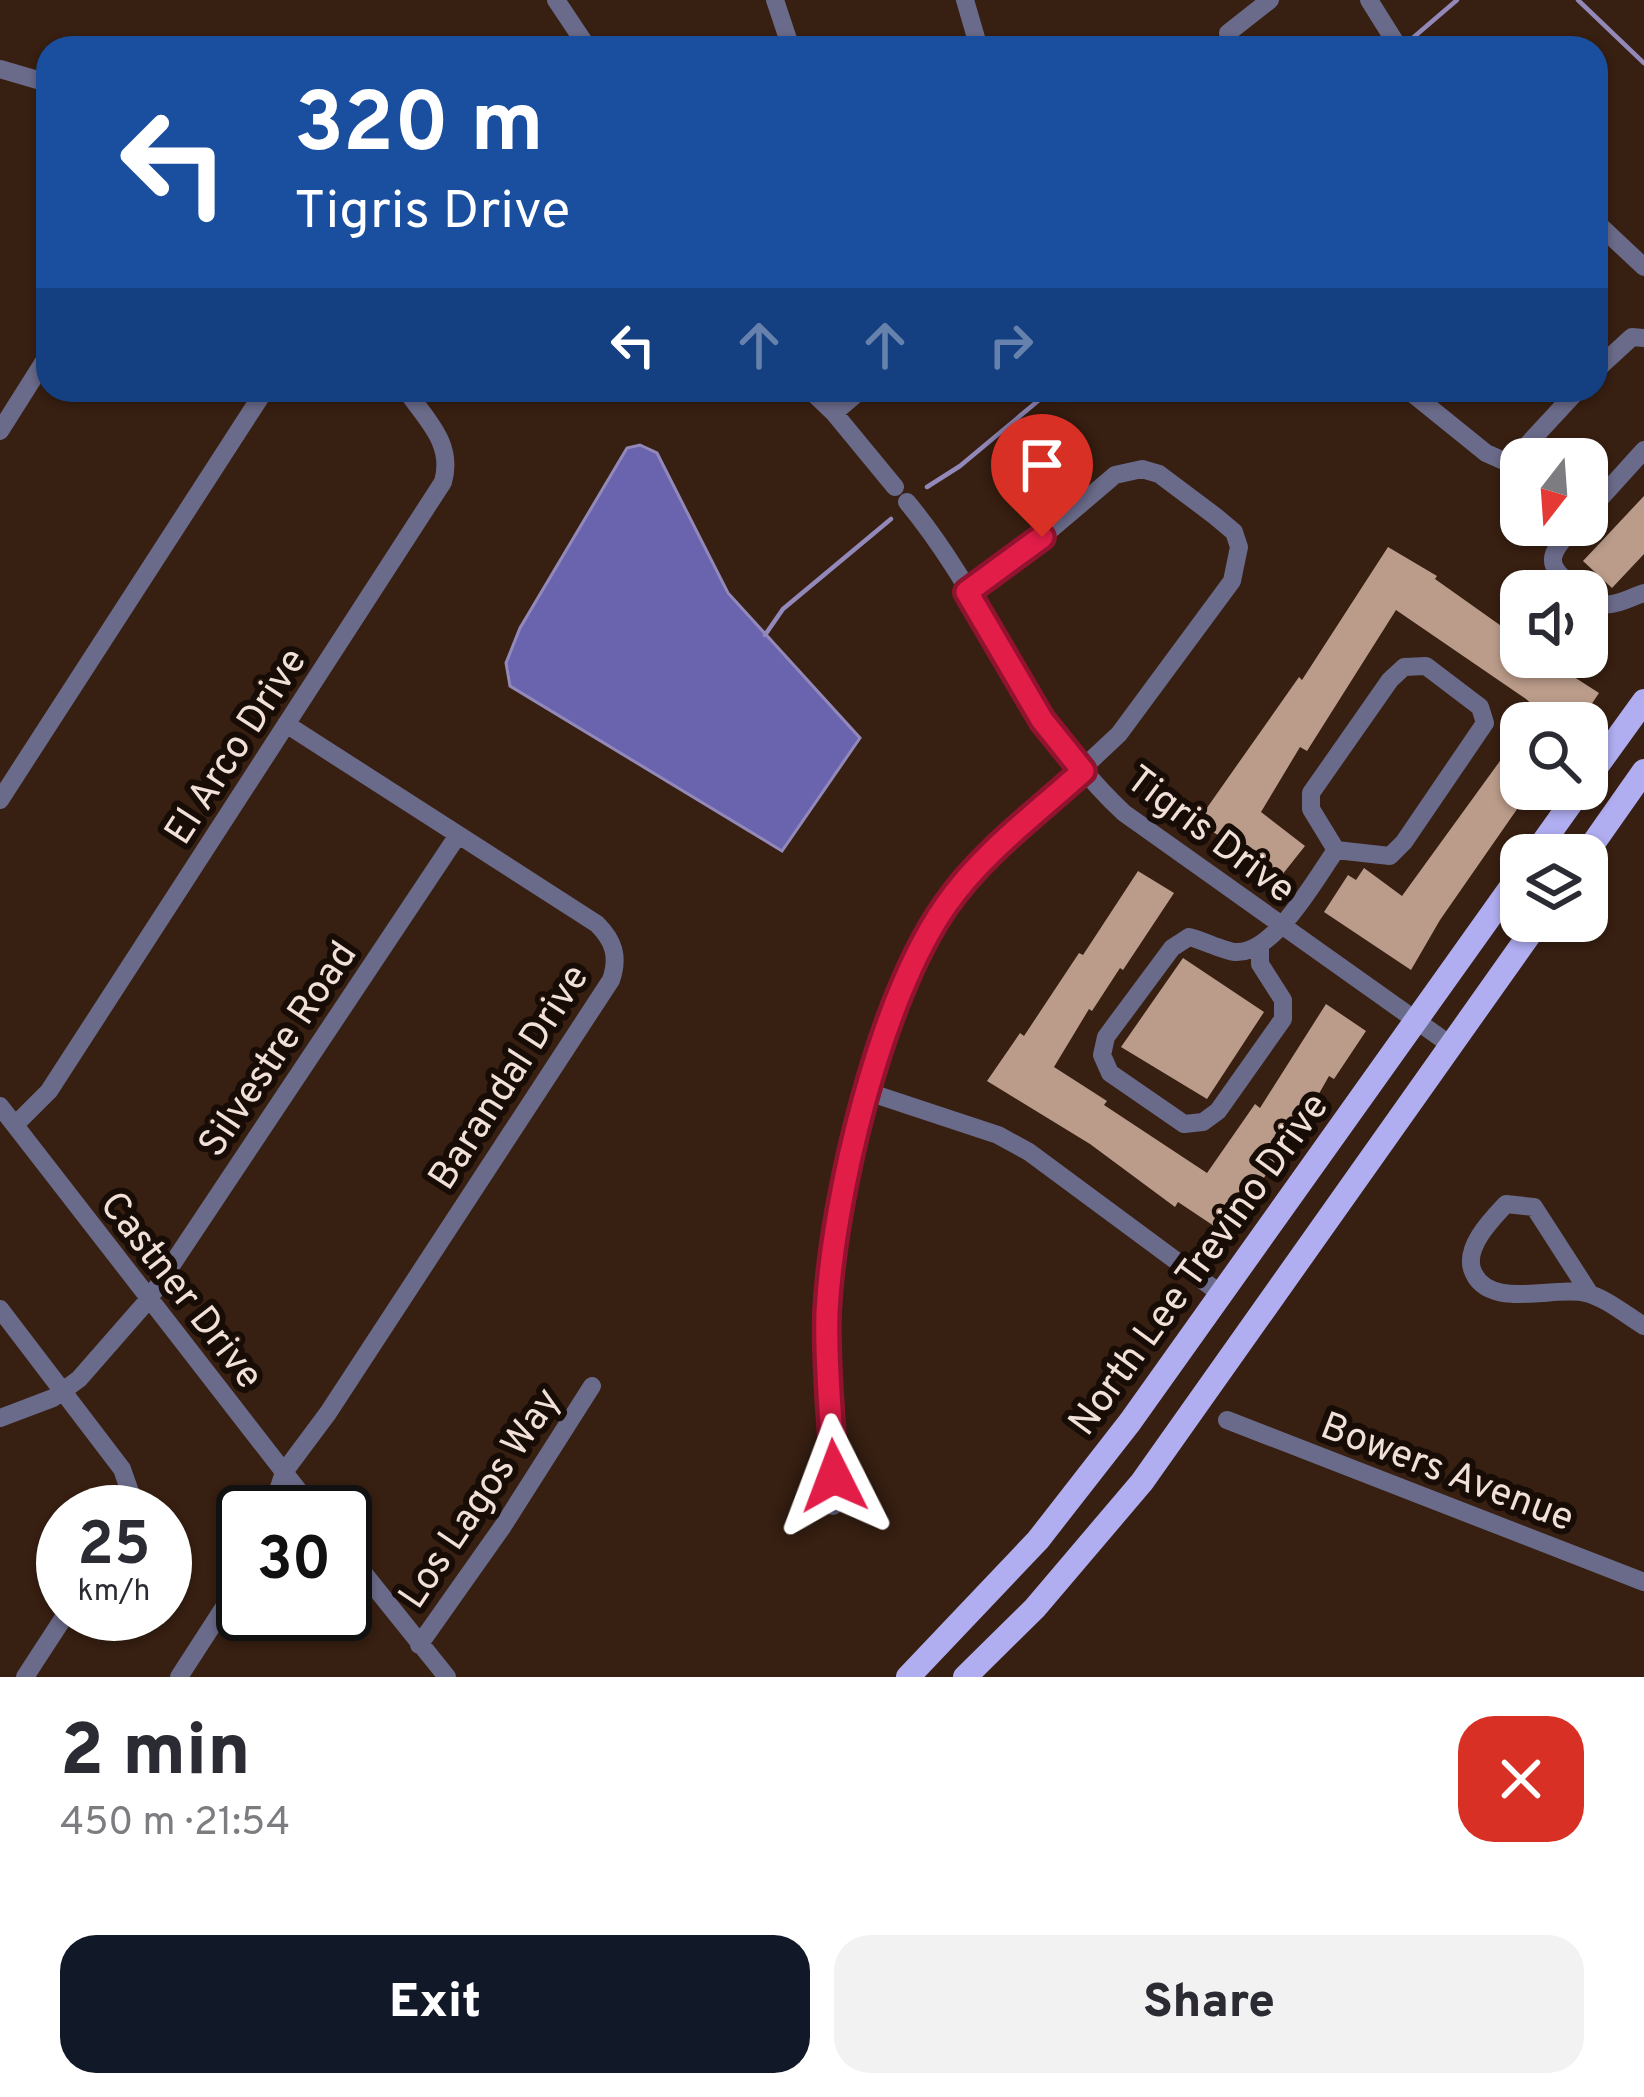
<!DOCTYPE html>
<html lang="en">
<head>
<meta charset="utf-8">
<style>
  :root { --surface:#fff; --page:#f2f2f3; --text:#2b2b33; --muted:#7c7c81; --accent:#111827 }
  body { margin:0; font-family:Overpass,sans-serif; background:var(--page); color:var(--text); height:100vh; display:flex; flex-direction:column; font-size:45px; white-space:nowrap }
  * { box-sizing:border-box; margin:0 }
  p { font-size:39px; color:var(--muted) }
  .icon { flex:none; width:66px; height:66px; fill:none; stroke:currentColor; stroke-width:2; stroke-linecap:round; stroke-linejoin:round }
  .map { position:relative; height:1677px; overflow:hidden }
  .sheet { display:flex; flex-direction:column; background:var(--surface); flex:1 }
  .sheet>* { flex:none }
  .banner { position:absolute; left:36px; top:36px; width:1572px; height:366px; border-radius:36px; box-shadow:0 3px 9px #0004; background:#1a4fa0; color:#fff; overflow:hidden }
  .needle { width:78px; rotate:197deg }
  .tools { position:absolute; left:1500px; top:438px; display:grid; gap:24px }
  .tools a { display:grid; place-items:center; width:108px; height:108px; border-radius:24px; background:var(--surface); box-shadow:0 3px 9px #0004; font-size:60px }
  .speed { position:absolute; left:36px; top:1485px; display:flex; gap:24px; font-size:60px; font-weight:700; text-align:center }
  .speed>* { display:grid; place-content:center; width:156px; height:156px; border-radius:50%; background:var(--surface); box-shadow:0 3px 9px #0004; line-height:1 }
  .speed small { font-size:30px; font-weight:400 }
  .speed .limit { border:6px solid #111; border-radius:18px; background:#fff; color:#111 }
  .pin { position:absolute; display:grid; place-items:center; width:102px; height:102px; color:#fff; margin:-123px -51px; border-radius:50% 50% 50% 0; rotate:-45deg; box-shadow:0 0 12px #0007 }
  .pin .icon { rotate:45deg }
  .me { position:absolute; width:132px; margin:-66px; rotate:357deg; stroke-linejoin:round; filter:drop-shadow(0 0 9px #0008) }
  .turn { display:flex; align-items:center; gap:42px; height:252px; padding:0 60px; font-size:54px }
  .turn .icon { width:156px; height:156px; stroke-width:2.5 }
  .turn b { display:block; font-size:84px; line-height:102px }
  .lanes { display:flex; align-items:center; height:114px; padding:0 60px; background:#0003; justify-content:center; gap:60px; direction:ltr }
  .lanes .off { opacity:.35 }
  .round { display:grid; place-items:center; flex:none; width:126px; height:126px; border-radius:36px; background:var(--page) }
  .overview { display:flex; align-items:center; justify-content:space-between; height:204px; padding:0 60px }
  h1 { font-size:72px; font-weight:800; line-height:90px }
  .cta { display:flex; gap:24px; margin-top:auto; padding:24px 60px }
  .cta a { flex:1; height:138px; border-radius:36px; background:var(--accent); color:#fff; font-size:48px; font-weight:800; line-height:138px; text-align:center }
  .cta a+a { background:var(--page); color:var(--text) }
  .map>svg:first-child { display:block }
</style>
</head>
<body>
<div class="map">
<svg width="1644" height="1677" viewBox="0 0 1644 1677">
  <rect width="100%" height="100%" fill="#371f11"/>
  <path fill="#6a64ae" stroke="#9289ba" stroke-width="3" d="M640,445L657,453L728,593L860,738L782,851L510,686L506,663L520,628L627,448Z"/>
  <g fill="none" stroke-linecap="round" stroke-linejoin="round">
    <path stroke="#9289ba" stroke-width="4.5" d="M1578,0L1644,63
      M1401,48L1457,0
      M927,487L960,466L1051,390
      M765,635L783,609L891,519"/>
  </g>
  <path fill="#bb9c8a" d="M1644,496V554L1612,588L1583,561Z
    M1388,547L1437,576L1435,579L1521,640V657H1543L1599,693L1579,723H1527L1537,709L1526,699L1396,610L1307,751L1300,747L1261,812L1305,846L1278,880L1245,852L1197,822L1299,677L1302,680Z
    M1521,732V789H1531L1440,920L1411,970L1324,912L1348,875L1356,880L1364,868L1402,896Z
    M1138,871L1174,893L1123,970L1120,968L1092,1011L1089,1009L1054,1067L1107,1101L1104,1105L1207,1173L1255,1104L1260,1108L1326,1004L1366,1031L1334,1079L1329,1076L1303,1122L1230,1226L1222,1221L1217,1228L1178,1202L1175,1207L1090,1144L987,1081L1020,1033L1024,1036L1079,953L1083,955Z
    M1183,958L1264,1012L1207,1099L1121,1047Z"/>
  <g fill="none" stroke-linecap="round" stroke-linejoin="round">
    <path stroke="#6a6a8a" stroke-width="18" d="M556,0L588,48
      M775,0L791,48
      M965,0L979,48
      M1369,0L1394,40
      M1228,33L1270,0
      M0,69L48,83
      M1596,222L1644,267
      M1596,370L1632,337L1644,338
      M810,390L834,413L895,487
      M1408,390L1486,453L1504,461L1515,458L1578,390
      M834,413L861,390
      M0,431L48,355
      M907,502C990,602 1025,721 1124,813L1452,1046
      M1587,513L1644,450
      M1576,525C1547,556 1542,565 1580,591
      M1587,596C1610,612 1620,601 1644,593
      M0,800L265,390
      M1260,945V964L1283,1000V1019L1218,1111L1203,1122L1184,1124L1110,1073L1102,1055L1106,1037L1172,948L1189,937C1202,940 1224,951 1235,952C1274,955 1316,878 1336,850L1390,856L1404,842L1485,723L1480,707L1426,666L1404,667L1390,680L1311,793V809L1336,850
      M868,1092L998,1135L1029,1152L1221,1294
      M0,1106L315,1512
      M15,1125L49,1091L443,482C454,443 426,420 406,390
      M1590,1294L1534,1207L1506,1204C1492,1219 1465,1246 1472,1269C1486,1312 1555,1285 1586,1293C1606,1298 1626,1315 1644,1326
      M0,1309L122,1469L129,1489L128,1512
      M0,1418L53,1398L79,1379L149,1299L458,835
      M1227,1420L1644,1582
      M833,1506L827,1317L833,1239L868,1092L909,974L945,906L975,869L1119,734L1232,581L1239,547L1234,532L1215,516L1159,474L1142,469L1115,475L1016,559L967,592
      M271,1512L284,1472L328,1413L611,980C619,957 614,941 597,924L286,724
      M345,1550L447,1677
      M419,1645L503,1526L592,1386
      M25,1677L66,1614
      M179,1677L243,1578"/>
    <path stroke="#b0adf1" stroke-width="24" d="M1587,780L1644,701
      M1534,855L1581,789
      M1585,855L1644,771
      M908,1677L1038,1540L1130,1422L1521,873
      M965,1677L1035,1608L1142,1482L1539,921"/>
  </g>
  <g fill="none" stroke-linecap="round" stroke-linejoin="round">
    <g stroke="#92132f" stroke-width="30">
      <path id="route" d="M834,1476C832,1422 825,1366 827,1312C833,1197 880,999 946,905C982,853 1037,813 1083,771L1042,720L967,592L1042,537"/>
    </g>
    <use href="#route" stroke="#e11d48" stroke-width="21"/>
  </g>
  <g text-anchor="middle" stroke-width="12" stroke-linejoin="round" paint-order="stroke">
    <g font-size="39" fill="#f1e0d7" stroke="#170c06">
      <text transform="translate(234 745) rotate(-57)" y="14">El Arco Drive</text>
      <text transform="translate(1212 833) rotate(37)" y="14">Tigris Drive</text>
      <text transform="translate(276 1048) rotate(-56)" y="14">Silvestre Road</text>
      <text transform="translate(507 1076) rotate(-57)" y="14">Barandal Drive</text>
      <text transform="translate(1197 1263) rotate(-54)" y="14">North Lee Trevino Drive</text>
      <text transform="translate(183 1289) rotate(52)" y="14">Castner Drive</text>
      <text transform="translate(1448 1470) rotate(21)" y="14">Bowers Avenue</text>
      <text transform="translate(478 1497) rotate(-56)" y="14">Los Lagos Way</text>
    </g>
  </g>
</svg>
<div class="tools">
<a><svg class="needle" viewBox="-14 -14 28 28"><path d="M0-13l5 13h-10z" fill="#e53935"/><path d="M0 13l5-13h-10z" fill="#7c7c81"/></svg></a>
<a><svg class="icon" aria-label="sound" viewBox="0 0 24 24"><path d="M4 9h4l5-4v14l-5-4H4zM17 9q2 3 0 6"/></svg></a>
<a><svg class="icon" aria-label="search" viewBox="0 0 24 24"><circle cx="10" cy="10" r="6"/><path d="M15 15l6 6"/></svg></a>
<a><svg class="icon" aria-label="layers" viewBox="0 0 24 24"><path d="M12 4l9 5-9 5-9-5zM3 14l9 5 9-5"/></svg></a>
</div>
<div class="speed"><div>25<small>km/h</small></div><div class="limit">30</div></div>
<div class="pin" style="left:1042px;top:537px;background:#d93025"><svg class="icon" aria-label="arrive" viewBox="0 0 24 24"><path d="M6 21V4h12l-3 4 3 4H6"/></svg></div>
<svg class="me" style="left:834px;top:1476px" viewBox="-20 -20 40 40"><path d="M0-17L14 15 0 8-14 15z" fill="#e11d48" stroke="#fff" stroke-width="4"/></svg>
<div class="banner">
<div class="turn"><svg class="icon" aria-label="left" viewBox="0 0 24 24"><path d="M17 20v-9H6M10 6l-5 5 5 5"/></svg><div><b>320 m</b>Tigris Drive</div></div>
<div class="lanes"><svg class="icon" aria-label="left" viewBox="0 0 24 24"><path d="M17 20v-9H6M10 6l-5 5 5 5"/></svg><svg class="icon off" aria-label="ahead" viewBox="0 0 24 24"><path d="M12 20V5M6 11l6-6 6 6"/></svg><svg class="icon off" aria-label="ahead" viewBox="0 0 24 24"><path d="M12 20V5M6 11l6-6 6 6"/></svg><svg class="icon off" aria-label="right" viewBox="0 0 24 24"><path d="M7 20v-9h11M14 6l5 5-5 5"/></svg></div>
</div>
</div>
<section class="sheet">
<div class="overview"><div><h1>2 min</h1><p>450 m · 21:54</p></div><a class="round" style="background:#d93025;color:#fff"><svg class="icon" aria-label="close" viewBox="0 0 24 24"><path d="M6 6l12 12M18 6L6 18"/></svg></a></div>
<div class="cta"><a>Exit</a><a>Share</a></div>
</section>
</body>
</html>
